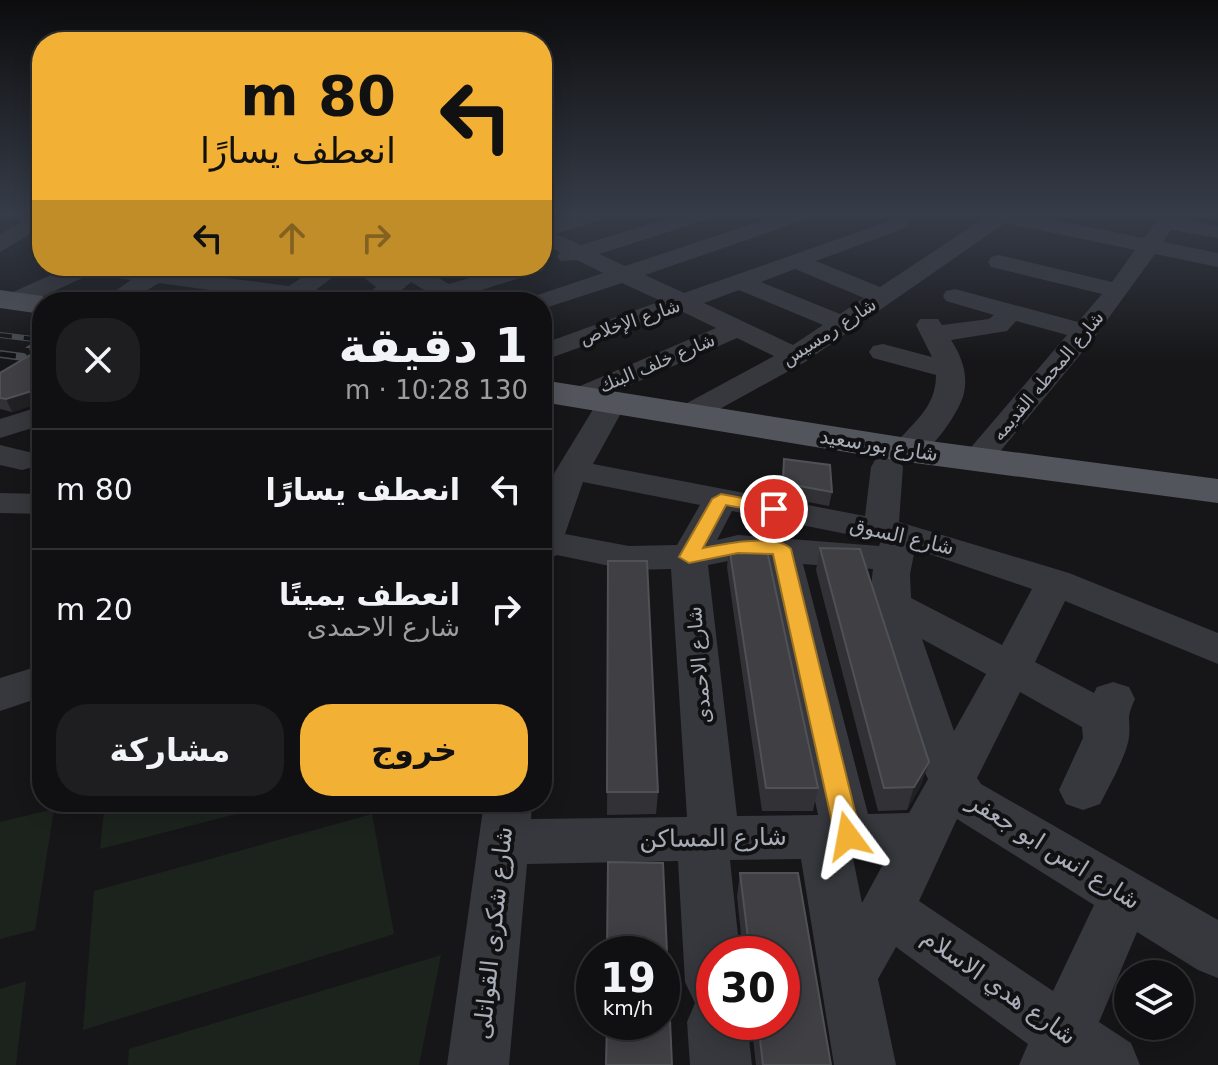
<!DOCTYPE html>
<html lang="ar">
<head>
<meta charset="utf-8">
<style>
  :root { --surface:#101012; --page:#1e1e20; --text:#f1f3f6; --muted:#9c9d9f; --line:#303032; --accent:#f2b134 }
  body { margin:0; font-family:"DejaVu Sans",Vazirmatn,sans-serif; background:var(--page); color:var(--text); direction:rtl; height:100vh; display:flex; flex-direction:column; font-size:30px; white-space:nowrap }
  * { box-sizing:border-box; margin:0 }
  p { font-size:26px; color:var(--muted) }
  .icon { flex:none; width:44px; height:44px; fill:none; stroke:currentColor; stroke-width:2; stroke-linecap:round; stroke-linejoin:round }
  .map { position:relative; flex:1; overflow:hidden; direction:ltr }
  .sheet { position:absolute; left:32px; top:292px; width:520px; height:520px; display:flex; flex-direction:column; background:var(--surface); border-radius:32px; box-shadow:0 4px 20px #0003,0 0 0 2px var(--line); direction:rtl }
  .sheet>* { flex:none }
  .top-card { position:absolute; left:32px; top:32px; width:520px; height:244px; border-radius:32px; box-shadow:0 4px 20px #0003,0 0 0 2px var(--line); direction:rtl; background:#f2b134; color:#111; overflow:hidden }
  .fabs { position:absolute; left:1114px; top:960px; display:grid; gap:16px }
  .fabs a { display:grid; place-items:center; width:80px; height:80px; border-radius:50%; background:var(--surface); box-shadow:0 4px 20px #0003,0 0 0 2px var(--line); font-size:40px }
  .speed { position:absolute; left:576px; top:936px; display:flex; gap:16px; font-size:40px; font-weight:700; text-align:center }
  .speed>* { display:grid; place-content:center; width:104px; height:104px; border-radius:50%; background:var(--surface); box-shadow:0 4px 20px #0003,0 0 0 2px var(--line); line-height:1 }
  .speed small { font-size:20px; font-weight:400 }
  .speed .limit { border:12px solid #d22; background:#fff; color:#111 }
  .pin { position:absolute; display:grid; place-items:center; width:68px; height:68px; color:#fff; margin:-34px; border:4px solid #fff; border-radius:50%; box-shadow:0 2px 8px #0007 }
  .me { position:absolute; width:88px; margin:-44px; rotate:347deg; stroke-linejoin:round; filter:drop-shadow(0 0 6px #0008) }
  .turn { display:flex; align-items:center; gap:28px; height:168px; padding:0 24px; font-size:36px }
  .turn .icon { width:104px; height:104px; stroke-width:2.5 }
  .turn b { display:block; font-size:56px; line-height:68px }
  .lanes { display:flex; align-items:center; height:76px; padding:0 24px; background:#0003; justify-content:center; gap:40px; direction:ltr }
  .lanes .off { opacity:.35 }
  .round { display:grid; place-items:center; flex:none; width:84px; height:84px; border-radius:32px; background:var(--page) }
  .overview { display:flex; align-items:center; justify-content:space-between; height:136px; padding:0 24px }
  h1 { font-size:48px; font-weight:800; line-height:60px }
  .action { display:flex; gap:16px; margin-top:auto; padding:16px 24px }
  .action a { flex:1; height:92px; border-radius:32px; background:var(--accent); color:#111; font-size:32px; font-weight:800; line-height:92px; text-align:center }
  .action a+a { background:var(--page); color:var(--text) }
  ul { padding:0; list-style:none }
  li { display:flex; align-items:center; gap:24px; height:120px; padding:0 24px; border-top:2px solid var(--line) }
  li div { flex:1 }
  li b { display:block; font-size:30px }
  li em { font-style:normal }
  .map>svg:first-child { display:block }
</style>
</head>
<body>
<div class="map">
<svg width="1218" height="1065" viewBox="0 0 1218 1065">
  <rect width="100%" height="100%" fill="#161618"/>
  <path fill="#1c231d" d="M105,802H283L100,849Z
    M54,809L35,930L0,939V822Z
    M372,814L394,934L83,1030L94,891Z
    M441,955L419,1065H128L129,1049Z
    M26,981L16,1065H0V989Z"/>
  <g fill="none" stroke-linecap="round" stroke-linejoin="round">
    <path fill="#37383d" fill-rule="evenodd" d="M42,213V227L0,252V235L35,214Z
      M581,213H613L610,217L556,234L581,245L686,213H718L715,217L599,254L625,266L785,213H816L813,217L645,275L684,293L898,218L905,220L909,224L905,228L816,261L880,287L984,218L978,213H1019L1144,238L1162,213H1182L1179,218L1218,226V238L1171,230L1163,242L1218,253V267L1155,254L1094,338L988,466L977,469L966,466L961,459L1067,335L1016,321L1007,331L951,340C962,357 968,374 964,393C960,411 932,452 914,458C907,460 903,459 896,457L891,450C909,424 936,411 936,375L873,358L869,352L873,346L883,344L932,357L916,325L920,319H938L942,325L989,319L994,315L946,301L943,296L946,291L955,289L1078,322L1102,294L991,267L988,262L991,257L999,255L1112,282L1135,250L1005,223L805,362L698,421L687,424L676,421L672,415L676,409L774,356L737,338L603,397L622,398L626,404L593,464L865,516L871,467L875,460L887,457L899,460L903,467L899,522L1069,573L1218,633V664L1065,601L1035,662L1094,693L1097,687L1113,682L1129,687L1135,699C1125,721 1131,717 1129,737C1127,755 1108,788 1100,804L1083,810L1066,804L1059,790L1083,738L1082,727L1020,692L977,778L981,784L1218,920V978L1198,970L1137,932L1099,1022L1131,1043L1140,1065H1019L1028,1044L896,947L878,979L896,1065H834L801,859L730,860L740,954H714V1022H747L752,1065H690L687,1022L695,1003L685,982L678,861L527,864L509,1065H447L484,802H532L531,819L687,817L671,569L629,570L557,555L542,562V498L556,470L600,398L576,407L566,404L561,398L566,392L716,328L681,311L542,361V344L661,301L622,283L542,309V302H529L532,297L603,273L577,260L560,261L557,256L560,252L542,243V224ZM795,269L864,298L840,314L761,282ZM739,290L823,325L793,345L704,303ZM583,482L700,505L677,545L629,546L565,534ZM732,511L881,541L879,546L738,535L717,540ZM915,549L1032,589L1002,645L911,598L910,574ZM738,559L765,561L818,815L737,816L708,565ZM803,564L873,569C867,605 882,639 892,673C903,709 911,746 928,779L909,813L868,814ZM922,639L986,674L954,731ZM957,819L1094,905L1053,991L919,901ZM887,857L862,903L853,858Z
      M542,261L546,266L542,271L466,295L473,302H444L411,282L388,302H272L273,299L159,283L128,302H99L131,280L91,274L22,306H4L1,301L4,296L71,266H165L172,271L289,286L319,266H347L316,290L363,298L376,287L349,266H377L390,275L394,272L389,266H435L428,272L449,284L510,266H542Z
      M42,406V425L0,438V419Z
      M0,445L33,453L38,460L33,467L22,470L0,465Z
      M0,493L42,494V514L0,513Z
      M42,665V697L0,711V678Z"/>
    <path fill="#53555c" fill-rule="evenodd" d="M0,290L42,296L55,302H42V314L0,308Z
      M542,380L907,438L1218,479V503L907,462L542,402Z"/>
    <g stroke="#4a4c52" stroke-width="6">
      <path id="rail-far1" d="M0,335L42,340"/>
    </g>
    <g stroke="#4a4c52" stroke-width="8">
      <path id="rail" d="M0,354L23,357"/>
    </g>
    <use href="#rail-far1" stroke="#111113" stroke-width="4" stroke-dasharray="12" stroke-linecap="butt"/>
    <use href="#rail" stroke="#111113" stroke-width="5" stroke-dasharray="16" stroke-linecap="butt"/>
  </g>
  <path fill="#323236" d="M42,338V402L12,412L0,409V373L31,354L28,347Z
    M784,459L832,492L829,506L781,497L782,473Z
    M729,546L818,788L813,811H762L727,567Z
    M820,548L929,762L921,785L907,810L878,811L816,570Z
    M608,561L658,792L656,814L607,815Z
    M740,873H798L831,1065H756L751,1022H782V954H743L737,896Z"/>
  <path fill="#212124" d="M42,386V402L12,412L6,399Z
    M929,762L921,785L907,810L914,787Z"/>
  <path fill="#3f3f44" stroke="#4f5156" stroke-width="2" d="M42,338V386L35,390L6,399L0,398V373L42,348L28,347Z
    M784,459L830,465L832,492L783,483Z
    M729,546H766L818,788H766Z
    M820,548L860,549L929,762L914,787L884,788Z
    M608,561H647L658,792H607Z
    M608,862L663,863L672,1065H606L607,1022H662V954H607Z
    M740,873H798L831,1065H763L758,1022H782V954H750Z"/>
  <linearGradient id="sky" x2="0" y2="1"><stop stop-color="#0c0c0d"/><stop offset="0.59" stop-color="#363c48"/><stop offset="1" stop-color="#363c48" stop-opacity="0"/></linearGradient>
  <rect width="1218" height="362" fill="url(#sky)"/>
  <path fill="#f2b134" stroke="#9d7322" stroke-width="2" d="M721,494L774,504L783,509L774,514L726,505L703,548C723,544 776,533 791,549L861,836L857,844L848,847L839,844L835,836L773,554L738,553L689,563L679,557L712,499Z"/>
  <g text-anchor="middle" stroke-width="8" stroke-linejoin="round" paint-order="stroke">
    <g font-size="18" fill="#a8adb8" stroke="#111113">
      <text transform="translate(630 322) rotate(-19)" y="6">شارع الإخلاص</text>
      <text transform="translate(829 332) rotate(-33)" y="6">شارع رمسيس</text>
      <text transform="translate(657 363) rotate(-23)" y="6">شارع خلف البنك</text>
      <text transform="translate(1048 376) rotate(-50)" y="6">شارع المحطه القديمه</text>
    </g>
    <g font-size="20" fill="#a8adb8" stroke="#111113">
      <text transform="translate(879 445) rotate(9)" y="7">شارع بورسعيد</text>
      <text transform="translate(902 536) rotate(13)" y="7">شارع السوق</text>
      <text transform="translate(699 665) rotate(-95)" y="7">شارع الاحمدى</text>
    </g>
    <g font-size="24" fill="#a8adb8" stroke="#111113">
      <text transform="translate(713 838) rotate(-1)" y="8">شارع المساكن</text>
      <text transform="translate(1054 851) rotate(32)" y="8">شارع انس ابو جعفر</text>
      <text transform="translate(493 933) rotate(-84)" y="8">شارع شكرى القواتلى</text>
      <text transform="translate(999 987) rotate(35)" y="8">شارع هدي الاسلام</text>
    </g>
  </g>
</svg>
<div class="fabs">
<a><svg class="icon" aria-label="layers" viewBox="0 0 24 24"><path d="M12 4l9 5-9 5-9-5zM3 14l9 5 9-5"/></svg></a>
</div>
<div class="speed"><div>19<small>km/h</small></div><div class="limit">30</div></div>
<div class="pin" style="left:774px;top:509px;background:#d93025"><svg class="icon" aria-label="arrive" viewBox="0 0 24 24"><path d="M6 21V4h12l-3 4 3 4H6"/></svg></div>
<svg class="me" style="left:848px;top:836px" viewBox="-20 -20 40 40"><path d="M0-17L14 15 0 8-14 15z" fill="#f2b134" stroke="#fff" stroke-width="4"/></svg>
<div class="top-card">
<div class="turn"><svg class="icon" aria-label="left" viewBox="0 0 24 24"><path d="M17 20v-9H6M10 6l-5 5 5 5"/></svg><div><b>80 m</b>انعطف يسارًا</div></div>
<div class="lanes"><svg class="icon" aria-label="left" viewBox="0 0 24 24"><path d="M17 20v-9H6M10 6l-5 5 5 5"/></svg><svg class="icon off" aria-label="ahead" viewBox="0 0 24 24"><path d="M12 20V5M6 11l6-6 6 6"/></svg><svg class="icon off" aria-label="right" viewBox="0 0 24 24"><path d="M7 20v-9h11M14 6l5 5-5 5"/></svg></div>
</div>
<section class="sheet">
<div class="overview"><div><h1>1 دقيقة</h1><p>130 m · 10:28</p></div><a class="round"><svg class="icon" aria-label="close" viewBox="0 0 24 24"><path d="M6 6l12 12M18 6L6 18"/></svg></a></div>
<ul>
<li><svg class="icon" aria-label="left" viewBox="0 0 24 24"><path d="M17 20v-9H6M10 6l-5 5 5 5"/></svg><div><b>انعطف يسارًا</b></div><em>80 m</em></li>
<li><svg class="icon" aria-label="right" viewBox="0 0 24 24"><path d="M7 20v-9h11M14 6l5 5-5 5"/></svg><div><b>انعطف يمينًا</b><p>شارع الاحمدى</p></div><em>20 m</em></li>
</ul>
<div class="action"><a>خروج</a><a>مشاركة</a></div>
</section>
</div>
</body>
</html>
